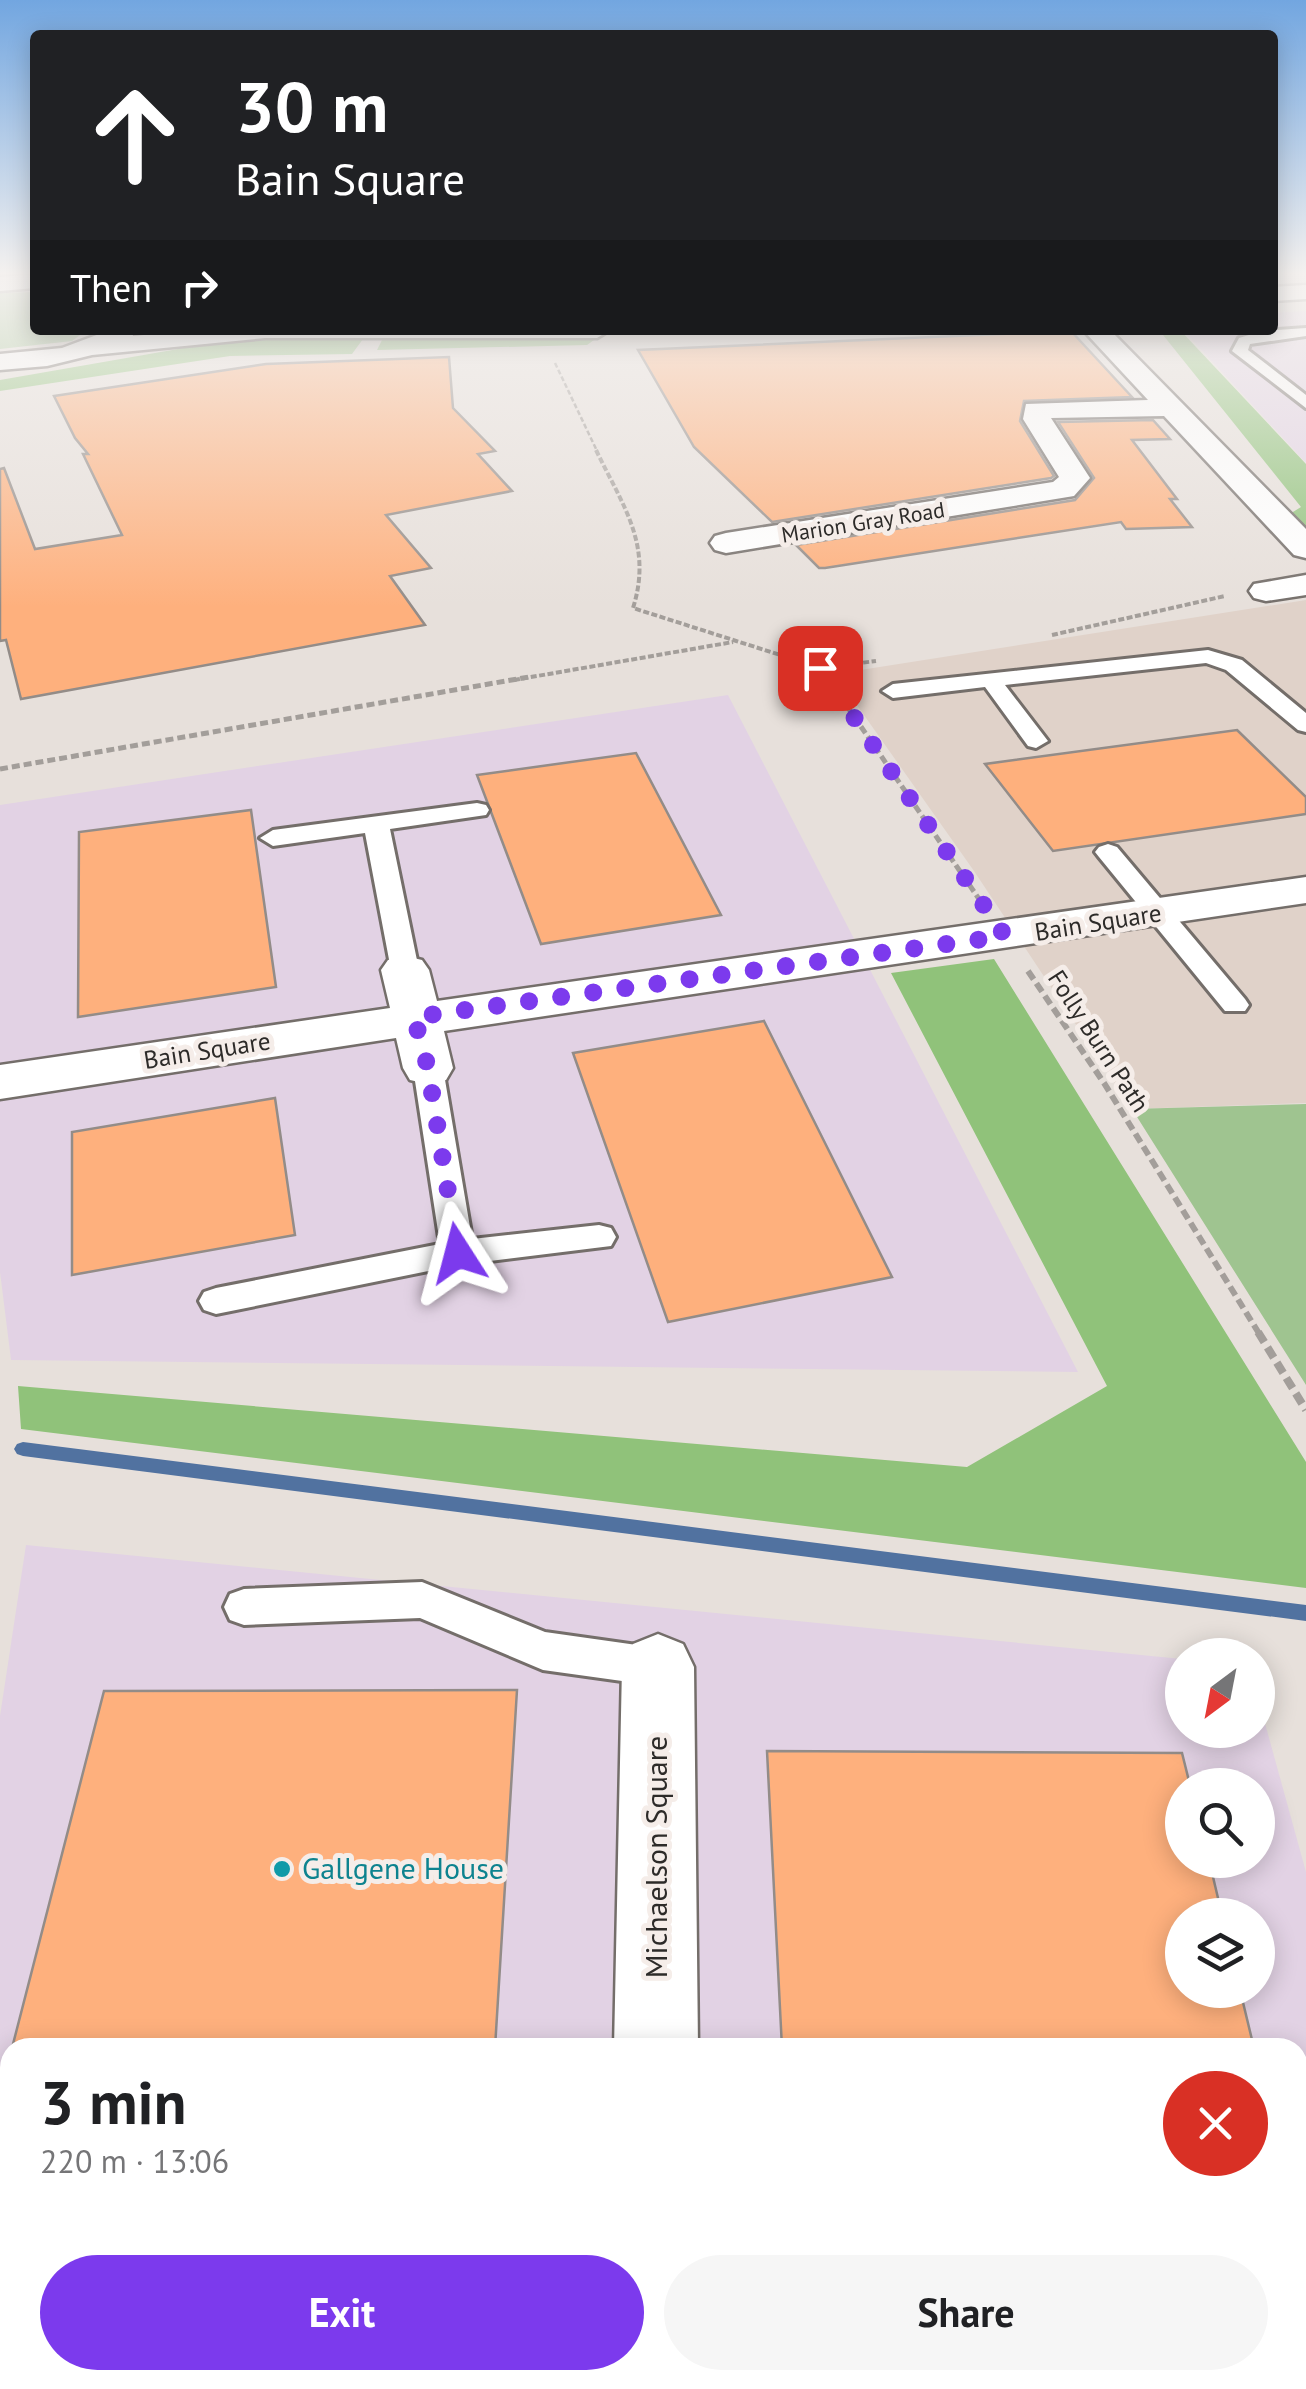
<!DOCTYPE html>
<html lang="en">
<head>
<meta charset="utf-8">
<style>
  :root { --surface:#fff; --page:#f6f6f6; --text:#202124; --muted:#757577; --accent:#7c3aed }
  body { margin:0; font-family:"PT Sans",sans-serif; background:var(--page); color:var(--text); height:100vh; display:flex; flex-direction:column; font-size:38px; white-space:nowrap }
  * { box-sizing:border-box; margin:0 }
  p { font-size:32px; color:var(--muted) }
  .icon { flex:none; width:55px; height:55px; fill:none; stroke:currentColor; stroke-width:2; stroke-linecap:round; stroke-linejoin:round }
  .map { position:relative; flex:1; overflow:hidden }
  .side { position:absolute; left:0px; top:2038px; width:1308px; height:352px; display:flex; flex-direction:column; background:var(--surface); border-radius:30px 30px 0 0; box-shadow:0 5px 25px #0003 }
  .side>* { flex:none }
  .hud { position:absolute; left:30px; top:30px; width:1248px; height:305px; border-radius:10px; box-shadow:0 5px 25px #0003; background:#202124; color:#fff; overflow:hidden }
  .needle { width:65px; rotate:212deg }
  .tools { position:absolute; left:1165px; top:1638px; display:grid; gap:20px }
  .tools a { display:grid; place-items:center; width:110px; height:110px; border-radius:50%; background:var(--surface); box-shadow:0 5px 25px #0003; font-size:50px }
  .pin { position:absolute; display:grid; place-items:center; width:85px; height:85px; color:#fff; margin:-42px; border-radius:20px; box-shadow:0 5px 15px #0006 }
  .me { position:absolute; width:110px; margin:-55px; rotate:351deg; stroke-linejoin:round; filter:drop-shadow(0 0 8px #0008) }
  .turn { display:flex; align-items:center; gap:35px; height:210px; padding:0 40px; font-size:45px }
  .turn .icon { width:130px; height:130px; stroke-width:2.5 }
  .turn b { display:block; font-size:70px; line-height:85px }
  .then { display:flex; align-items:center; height:95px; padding:0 40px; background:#0003; gap:20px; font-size:38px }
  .round { display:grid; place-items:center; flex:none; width:105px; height:105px; border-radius:52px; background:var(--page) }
  .summary { display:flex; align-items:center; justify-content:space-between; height:170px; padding:0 40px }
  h1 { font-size:60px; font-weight:700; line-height:75px }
  .primary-button { display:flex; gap:20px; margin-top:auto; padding:20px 40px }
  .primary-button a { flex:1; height:115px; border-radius:60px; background:var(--accent); color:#fff; font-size:40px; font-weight:700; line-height:115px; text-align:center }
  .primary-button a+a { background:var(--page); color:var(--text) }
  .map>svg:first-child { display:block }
</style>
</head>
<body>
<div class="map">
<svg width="1306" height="2389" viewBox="0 0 1306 2389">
  <rect width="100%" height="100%" fill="#e7e0db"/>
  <path fill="#e2d2e4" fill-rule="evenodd" d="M1306,311V463L1183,330H1272L1273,313Z
    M728,695L1078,1372L11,1360L0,1272V805Z
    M26,1545L1182,1659V1730H1258V1698L1306,1872V2389H0V1716ZM1182,1785H1258V1860H1182ZM1182,1915H1258V1990H1182ZM10,2048H1298V2380H10Z"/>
  <path fill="#e0d2c9" d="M1306,600V1103L1132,1109L974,871L835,674Z"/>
  <path fill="#9fc490" d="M35,292V330H87L72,341L0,349V293Z
    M1306,1104V1385L1132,1109Z"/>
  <path fill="#90c27a" d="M1159,330H1180L1306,464V544L1280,520L1301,507Z
    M247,337L363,339L352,354L230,356L0,391V380Z
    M382,340H594L587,345L377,350Z
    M994,959L1306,1462V1588L21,1429L18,1386L967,1467L1107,1386L891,973Z"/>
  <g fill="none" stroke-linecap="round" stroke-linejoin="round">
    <path fill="#5172a0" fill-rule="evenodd" d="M23,1442L1306,1605V1621L23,1456L17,1454L14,1449L17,1444Z"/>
  </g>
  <path fill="#feb07d" stroke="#938c88" stroke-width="2.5" d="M1071,331L1132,397L1024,401L1020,421L1054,476L1051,478L772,522L694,447L638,350Z
    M449,357L453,408L495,451L478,454L512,491L386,515L431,568L390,576L425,625L21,699L6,640L0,641V469L4,468L35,549L122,535L83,454H88L75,438L54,396L266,364Z
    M1153,420L1170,439L1132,440L1177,499H1170L1192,527L1126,529L1121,522L825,568H819L796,545L1075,500L1094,478L1058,422Z
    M1237,730L1306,797V814L1053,851L985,764Z
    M636,753L721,915L541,944L477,775Z
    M251,810L276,987L78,1017L79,832Z
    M764,1021L892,1277L668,1322L573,1053Z
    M275,1098L295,1235L72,1275V1132Z
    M517,1690L495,2048H12L104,1691Z
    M767,1751L1182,1753L1190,1785H1182V1860H1209L1222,1915H1182V1990H1240L1254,2048H782Z"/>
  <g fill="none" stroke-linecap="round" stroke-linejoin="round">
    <g stroke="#746e6a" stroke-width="6">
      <path id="lane" d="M1306,328V336L1250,344L1248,350L1306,395V408L1232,351L1239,338L1262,331Z
        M1208,650L1242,660L1306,713V732L1298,730L1226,670L1206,663L1005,685L1048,741L1036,748L1028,746L985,687L893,698L882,691L893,684Z
        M477,803L486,805L489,810L486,815L390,829L419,970L405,978L391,970L365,833L273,846L260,838L273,830Z
        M1108,844L1117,847L1245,999L1249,1005L1245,1011H1225L1099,857L1095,852L1099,847Z
        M428,1058L439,1061L443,1068L472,1239L599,1225L611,1228L616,1237L611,1246L458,1265L216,1314L204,1310L199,1301L204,1292L216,1288L440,1244L413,1068L417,1061Z
        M422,1582L545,1632L658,1648L673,1653L679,1667L673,1681L658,1686L543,1670L420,1618L244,1625L230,1620L224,1607L230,1594L244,1589Z"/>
    </g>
    <g stroke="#746e6a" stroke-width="5">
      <path id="street" d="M1083,330H1110L1306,529V558L1294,555L1164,416L1051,418L1090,478L1074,496L726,553L715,550L710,543L715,536L726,533L1053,482L1059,477L1023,419L1026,404L1148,400Z
        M1306,575V595L1266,601L1254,598L1249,591L1254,584Z
        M1306,877V903L444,1031L453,1068L446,1080L428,1084L410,1080L403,1068L396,1038L0,1099V1065L390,1008L381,970L388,960L405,956L422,960L429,970L437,1001Z
        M658,1634L683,1644L694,1667L698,2048H614L622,1667L633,1644Z
        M0,2298L10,2299V2380H43L21,2389H0Z
        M606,2380H702V2389H606Z"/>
    </g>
    <g stroke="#746e6a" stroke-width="5">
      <path id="secondary" d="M35,274V288L0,291V277Z
        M1306,285V299L1272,301V287Z
        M110,330H132L133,336L199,330H610L597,338H265L92,355L47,366L0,370V354L62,348Z"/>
    </g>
    <path stroke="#a39e9a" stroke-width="2.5" stroke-dasharray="5 2.5" stroke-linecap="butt" d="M555,363L598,453"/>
    <path stroke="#a39e9a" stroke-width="4" stroke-dasharray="6 2.5" stroke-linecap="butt" d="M596,450C623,506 653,545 633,608L821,668L829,680
      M1052,635L1225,596
      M821,668L876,661
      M514,680L733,642"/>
    <path stroke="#a39e9a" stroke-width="5" stroke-dasharray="8 4" stroke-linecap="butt" d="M827,677L979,899
      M0,769L529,677"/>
    <path stroke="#a39e9a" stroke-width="6" stroke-dasharray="10 5" stroke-linecap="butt" d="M1028,971L1104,1083L1260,1335"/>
    <path stroke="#a39e9a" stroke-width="8" stroke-dasharray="12 6" stroke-linecap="butt" d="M1258,1332L1306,1410"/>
    <use href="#lane" fill="#fff" fill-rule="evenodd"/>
    <use href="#street" fill="#fff" fill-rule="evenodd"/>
    <use href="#secondary" fill="#fff" fill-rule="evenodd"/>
  </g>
  <linearGradient id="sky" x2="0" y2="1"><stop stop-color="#72a6e0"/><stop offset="0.45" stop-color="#f4f1ef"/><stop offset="1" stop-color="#f4f1ef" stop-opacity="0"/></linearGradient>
  <rect width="1306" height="607" fill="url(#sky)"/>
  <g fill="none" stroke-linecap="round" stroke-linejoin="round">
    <path stroke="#7c3aed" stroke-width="18" stroke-dasharray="0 32.4" d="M458,1253L428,1068L414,1017L1005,936L820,668"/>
  </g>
  <circle fill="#0f9aa8" stroke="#f5ede9" stroke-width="4" cx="282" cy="1869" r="10"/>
  <g text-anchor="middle" stroke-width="10" stroke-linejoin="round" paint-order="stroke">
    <g font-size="22" fill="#2d2b29" stroke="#f5ede9">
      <text transform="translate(863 522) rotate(-9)" y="8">Marion Gray Road</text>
    </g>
    <g font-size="25" fill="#2d2b29" stroke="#f5ede9">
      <text transform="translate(1098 922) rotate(-9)" y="9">Bain Square</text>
      <text transform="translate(1099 1041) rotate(57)" y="9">Folly Burn Path</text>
      <text transform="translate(207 1050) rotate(-9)" y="9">Bain Square</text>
    </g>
    <g font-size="30" fill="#2d2b29" stroke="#f5ede9">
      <text transform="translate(657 1857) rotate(-90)" y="10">Michaelson Square</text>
    </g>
    <g font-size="30" fill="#0d838f" stroke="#f5ede9" text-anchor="start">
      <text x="302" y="1879">Gallgene House</text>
    </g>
  </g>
</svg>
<div class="tools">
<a><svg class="needle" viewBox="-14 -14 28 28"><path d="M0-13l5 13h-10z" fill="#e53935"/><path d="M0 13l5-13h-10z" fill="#757577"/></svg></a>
<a><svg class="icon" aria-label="search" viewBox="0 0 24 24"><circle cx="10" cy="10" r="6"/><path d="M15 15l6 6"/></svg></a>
<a><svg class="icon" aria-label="layers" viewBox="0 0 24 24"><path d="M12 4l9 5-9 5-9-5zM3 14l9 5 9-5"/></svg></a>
</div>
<div class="pin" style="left:820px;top:668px;background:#d93025"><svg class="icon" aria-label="arrive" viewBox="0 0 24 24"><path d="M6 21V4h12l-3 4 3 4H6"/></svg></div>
<svg class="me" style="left:458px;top:1253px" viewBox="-20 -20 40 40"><path d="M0-17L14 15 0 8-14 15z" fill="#7c3aed" stroke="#fff" stroke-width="4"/></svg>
<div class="hud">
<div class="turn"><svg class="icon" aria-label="ahead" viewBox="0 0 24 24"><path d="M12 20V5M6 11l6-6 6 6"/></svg><div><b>30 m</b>Bain Square</div></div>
<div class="then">Then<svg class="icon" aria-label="right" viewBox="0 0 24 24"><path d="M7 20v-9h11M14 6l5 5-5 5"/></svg></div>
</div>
<section class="side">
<div class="summary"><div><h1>3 min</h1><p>220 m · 13:06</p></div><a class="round" style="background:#d93025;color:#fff"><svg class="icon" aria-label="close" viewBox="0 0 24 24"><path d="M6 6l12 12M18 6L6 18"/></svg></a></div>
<div class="primary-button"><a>Exit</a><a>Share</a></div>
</section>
</div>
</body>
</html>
